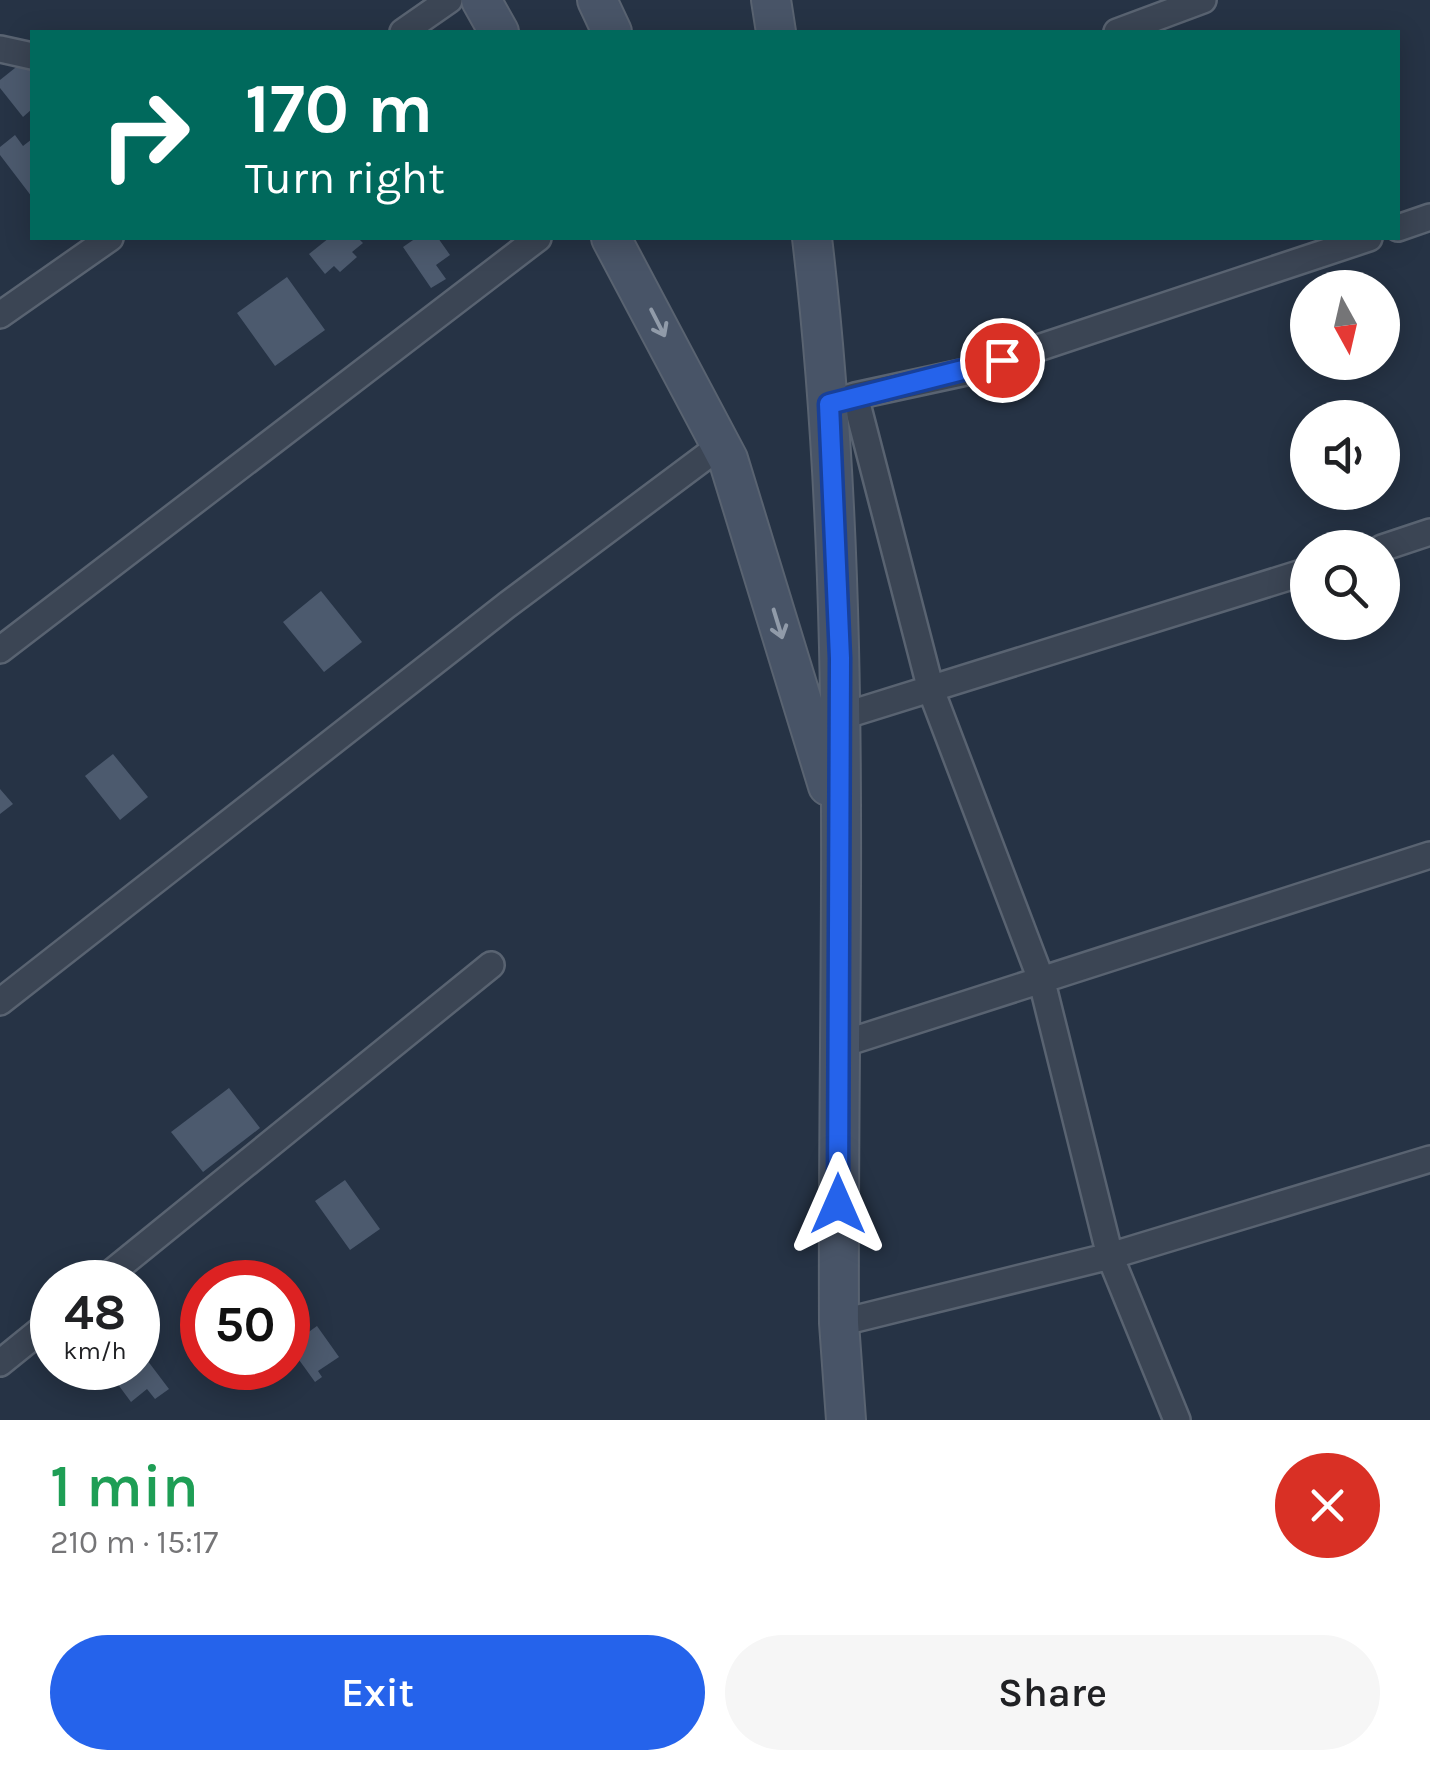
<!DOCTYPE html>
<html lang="en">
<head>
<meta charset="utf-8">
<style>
  :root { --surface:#fff; --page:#f6f6f6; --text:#202124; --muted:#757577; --accent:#2563eb }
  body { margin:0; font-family:Karla,sans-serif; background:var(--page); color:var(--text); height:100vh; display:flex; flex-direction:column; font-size:38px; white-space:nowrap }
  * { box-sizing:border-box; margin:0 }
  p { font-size:32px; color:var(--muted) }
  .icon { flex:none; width:55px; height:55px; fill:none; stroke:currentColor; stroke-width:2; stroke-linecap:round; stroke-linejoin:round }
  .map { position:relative; height:1420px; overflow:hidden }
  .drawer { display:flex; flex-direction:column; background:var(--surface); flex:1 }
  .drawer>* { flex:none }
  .guide { position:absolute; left:30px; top:30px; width:1370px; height:210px; border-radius:0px; box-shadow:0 5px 25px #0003; background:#00695c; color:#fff; overflow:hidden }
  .needle { width:65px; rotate:172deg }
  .buttons { position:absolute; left:1290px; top:270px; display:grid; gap:20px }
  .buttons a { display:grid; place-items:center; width:110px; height:110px; border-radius:50%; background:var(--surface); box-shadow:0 5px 25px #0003; font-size:50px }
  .speed { position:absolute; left:30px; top:1260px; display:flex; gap:20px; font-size:50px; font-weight:700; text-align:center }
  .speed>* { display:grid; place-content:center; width:130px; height:130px; border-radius:50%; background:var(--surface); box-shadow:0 5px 25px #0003; line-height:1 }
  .speed small { font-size:25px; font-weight:400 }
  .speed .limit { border:15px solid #d22; background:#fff; color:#111 }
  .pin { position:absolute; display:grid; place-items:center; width:85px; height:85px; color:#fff; margin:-42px; border:5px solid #fff; border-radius:50%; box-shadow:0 2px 10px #0007 }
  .me { position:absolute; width:110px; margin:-55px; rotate:0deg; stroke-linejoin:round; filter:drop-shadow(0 0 8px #0008) }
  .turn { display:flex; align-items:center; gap:35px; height:210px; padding:0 50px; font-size:45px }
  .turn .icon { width:130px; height:130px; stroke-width:2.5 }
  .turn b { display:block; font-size:70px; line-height:85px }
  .round { display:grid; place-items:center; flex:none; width:105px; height:105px; border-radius:52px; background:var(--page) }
  .summary { display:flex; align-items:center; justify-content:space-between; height:170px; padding:0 50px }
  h1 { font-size:60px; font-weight:600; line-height:75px; color:#1e9e55 }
  .button { display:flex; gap:20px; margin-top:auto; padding:20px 50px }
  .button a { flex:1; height:115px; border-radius:60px; background:var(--accent); color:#fff; font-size:40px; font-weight:600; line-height:115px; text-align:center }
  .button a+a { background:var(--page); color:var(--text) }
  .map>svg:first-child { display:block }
</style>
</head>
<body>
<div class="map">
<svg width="1430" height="1420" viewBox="0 0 1430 1420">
  <rect width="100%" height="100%" fill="#263345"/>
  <path fill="#4c5a6e" d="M25,60L32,70V109L23,117L0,88V80Z
    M15,135L23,146L32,139V197L0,155V147Z
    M329,238H358L363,243L352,252L357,257L340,272L334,266L325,274L309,254Z
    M416,238H438L450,255L436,265L446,279L431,288L403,247Z
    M287,277L325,330L275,366L237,313Z
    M321,591L362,642L324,672L283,622Z
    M113,754L148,797L120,820L85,776Z
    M0,789L13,804L0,814Z
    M229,1088L260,1128L203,1172L171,1132Z
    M345,1180L380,1229L350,1250L315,1201Z
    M317,1326L339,1357L318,1371L322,1377L315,1382L289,1346Z
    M138,1348L169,1389L155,1399L147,1389L131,1402L108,1371L138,1368Z"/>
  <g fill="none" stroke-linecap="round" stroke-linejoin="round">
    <g stroke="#596371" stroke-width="30">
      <path id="street" d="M403,32L449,0
        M1117,32L1203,0
        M0,49L32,56
        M1398,228L1430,217
        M0,315L110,238
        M855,396L966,372L1369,238
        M829,404L855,396L931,690L1042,982L1110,1256L1177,1420
        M1382,548L1430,532
        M0,650L538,238
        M840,717L1308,571
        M0,1002L507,605L721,445
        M839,1045L1430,855
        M100,1282L491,965
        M839,1323L1110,1256L1430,1159
        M0,1363L52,1321"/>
    </g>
    <g stroke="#596371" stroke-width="42">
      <path id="secondary" d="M481,0L499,32
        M597,0L612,32
        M771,0L776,32
        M611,238L728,459L828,786
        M812,238C855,597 837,961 839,1323L846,1420"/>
    </g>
    <use href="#street" stroke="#3b4554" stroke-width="25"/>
    <use href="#secondary" stroke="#485467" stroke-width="38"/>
  </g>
  <defs><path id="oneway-shaft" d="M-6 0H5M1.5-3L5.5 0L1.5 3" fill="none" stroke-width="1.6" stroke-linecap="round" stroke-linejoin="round" transform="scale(2.5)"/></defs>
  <g stroke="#919ba9">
    <use href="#oneway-shaft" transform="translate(658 323) rotate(63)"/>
    <use href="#oneway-shaft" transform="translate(778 624) rotate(73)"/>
  </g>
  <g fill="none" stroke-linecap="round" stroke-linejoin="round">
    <g stroke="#184099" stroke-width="25">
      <path id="route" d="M838,1204L840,658L829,404L1002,360"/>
    </g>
    <use href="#route" stroke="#2563eb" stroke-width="18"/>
  </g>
</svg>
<div class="buttons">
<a><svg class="needle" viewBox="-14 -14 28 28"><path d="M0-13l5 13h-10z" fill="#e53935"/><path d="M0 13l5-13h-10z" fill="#757577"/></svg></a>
<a><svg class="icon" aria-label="sound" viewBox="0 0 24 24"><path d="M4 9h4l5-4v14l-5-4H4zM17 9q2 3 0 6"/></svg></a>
<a><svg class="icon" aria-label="search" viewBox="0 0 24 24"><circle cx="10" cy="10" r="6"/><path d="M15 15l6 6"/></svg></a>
</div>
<div class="speed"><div>48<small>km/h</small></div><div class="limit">50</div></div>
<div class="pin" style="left:1002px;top:360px;background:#d93025"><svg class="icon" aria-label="arrive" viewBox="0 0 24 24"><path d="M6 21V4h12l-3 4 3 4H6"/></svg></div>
<svg class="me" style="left:838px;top:1204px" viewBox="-20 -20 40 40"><path d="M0-17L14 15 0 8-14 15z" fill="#2563eb" stroke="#fff" stroke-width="4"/></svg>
<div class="guide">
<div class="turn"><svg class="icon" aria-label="right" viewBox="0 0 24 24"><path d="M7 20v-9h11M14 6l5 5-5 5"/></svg><div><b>170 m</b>Turn right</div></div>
</div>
</div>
<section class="drawer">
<div class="summary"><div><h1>1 min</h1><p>210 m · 15:17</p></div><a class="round" style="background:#d93025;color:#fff"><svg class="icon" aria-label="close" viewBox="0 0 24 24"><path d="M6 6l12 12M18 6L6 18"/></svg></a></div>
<div class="button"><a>Exit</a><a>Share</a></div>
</section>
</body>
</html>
